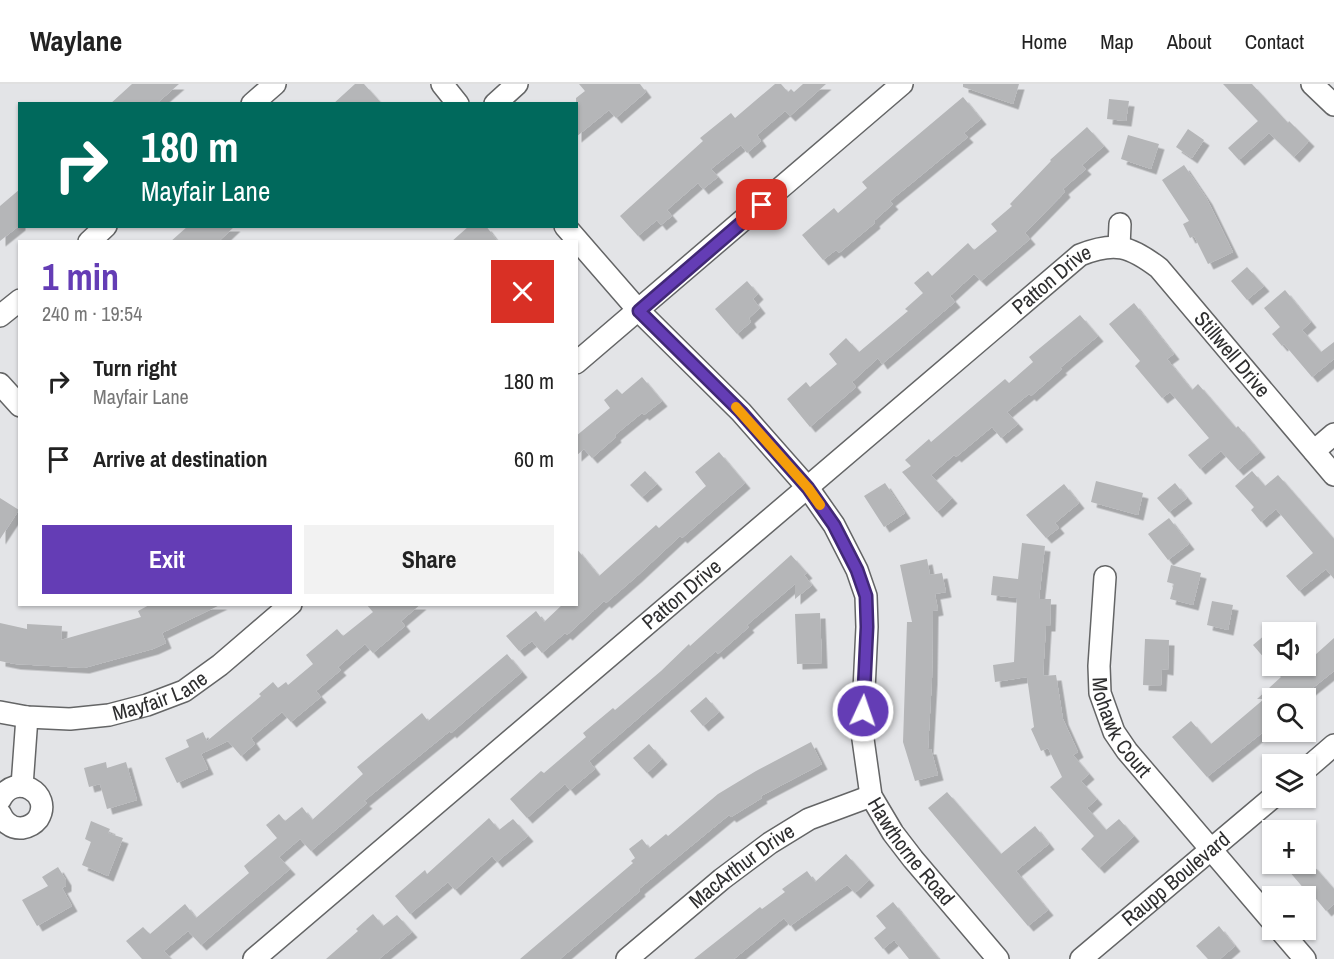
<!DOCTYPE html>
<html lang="en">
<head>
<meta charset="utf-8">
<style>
  :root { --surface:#fff; --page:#f2f2f2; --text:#222; --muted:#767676; --line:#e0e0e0; --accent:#643db5 }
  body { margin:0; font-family:"Archivo Narrow",sans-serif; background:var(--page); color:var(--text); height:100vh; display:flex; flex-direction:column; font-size:22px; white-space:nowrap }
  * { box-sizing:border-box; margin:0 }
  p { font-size:20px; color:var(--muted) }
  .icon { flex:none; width:33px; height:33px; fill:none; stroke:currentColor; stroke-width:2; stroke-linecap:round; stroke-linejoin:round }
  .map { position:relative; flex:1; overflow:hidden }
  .sheet { position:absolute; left:18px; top:156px; width:560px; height:366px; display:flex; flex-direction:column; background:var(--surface); border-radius:0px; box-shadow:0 2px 4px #0004 }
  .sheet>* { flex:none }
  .banner { position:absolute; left:18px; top:18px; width:560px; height:126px; border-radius:0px; box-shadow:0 2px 4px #0004; background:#00695c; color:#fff; overflow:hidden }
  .tools { position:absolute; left:1262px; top:538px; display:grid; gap:12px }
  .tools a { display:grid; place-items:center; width:54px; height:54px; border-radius:0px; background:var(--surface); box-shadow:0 2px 4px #0004; font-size:30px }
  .pin { position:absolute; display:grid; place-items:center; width:51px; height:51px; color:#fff; margin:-26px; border-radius:12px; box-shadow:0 3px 9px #0006 }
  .me { position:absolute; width:66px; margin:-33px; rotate:3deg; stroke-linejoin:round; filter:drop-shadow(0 0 4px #0008) }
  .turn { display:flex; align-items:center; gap:21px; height:126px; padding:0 24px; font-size:27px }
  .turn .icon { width:78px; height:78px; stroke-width:2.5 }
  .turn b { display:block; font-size:42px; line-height:51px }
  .round { display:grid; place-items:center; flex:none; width:63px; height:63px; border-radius:0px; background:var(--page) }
  .headline { display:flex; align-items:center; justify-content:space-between; height:102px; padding:0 24px }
  h1 { font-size:36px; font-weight:700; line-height:45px; color:var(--accent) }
  .action { display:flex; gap:12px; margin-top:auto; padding:12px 24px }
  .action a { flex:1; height:69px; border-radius:0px; background:var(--accent); color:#fff; font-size:24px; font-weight:700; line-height:69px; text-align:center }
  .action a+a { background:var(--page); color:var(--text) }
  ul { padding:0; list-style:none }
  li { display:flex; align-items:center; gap:18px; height:78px; padding:0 24px }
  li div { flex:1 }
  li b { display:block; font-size:22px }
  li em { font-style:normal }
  header { display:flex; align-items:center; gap:36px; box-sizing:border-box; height:84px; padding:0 30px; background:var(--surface); border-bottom:2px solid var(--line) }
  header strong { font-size:28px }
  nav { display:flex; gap:33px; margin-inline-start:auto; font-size:21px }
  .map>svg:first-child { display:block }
</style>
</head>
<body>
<header>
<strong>Waylane</strong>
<nav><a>Home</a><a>Map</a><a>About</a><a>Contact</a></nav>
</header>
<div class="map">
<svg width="1334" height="875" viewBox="0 0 1334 875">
  <defs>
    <filter id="shadow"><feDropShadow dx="5.5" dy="5.5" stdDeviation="0" flood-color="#0004"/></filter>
  </defs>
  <rect width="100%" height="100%" fill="#e3e4e7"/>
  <path fill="#b5b6b8" filter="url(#shadow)" d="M132,0H179L156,20H110Z
    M355,0H364L382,20H333Z
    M579,0H640L646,8L616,34L609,26L576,53V14L585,7Z
    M775,0H781L788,8L791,5L794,8L803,0H826L790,32L785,27L757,51L761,57L747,69L741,61L711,85L718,93L703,105L698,99L667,126L672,132L661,141L657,136L638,152L620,132L703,57L700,54L731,29L735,34Z
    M963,0H1019L1013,20L963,3Z
    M1223,0H1252L1288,39L1289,37L1309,57L1294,73L1269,49L1239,76L1228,64L1258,37Z
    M963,13L981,35L964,49L968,53L890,117L893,120L874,137L875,139L839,169L836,166L823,176L802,151L834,124L838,129L867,104L862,98Z
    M1109,15L1129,17L1126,37L1107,35Z
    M1087,43L1104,62L1082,81L1086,85L1063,105L1065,108L1025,149L1030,155L981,197L974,190L950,212L955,218L882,280L878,274L852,298L856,303L810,343L787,315L806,298L810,303L837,280L829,270L846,254L859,268L908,227L905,225L923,209L914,199L928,187L932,192L968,159L974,166L997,147L991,140L1012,122L1010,120L1051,77L1050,76Z
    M1188,45L1204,56L1192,74L1176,63Z
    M1128,51L1159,60L1151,85L1121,75Z
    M1184,81L1207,115L1233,168L1208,180L1194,152L1190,154L1183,140L1189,137L1162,96Z
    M20,105V141L0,157V122Z
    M188,142H235L218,158H170Z
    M469,142H486L498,158H451Z
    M1247,183L1264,202L1247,216L1231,197Z
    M747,197L758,210L753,215L760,224L749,234L751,238L737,250L715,225Z
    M1285,206L1311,238L1302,246L1321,268L1334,258V275L1312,293L1284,260L1282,262L1272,250L1280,243L1264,224Z
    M1134,219L1174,270L1167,275L1192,306L1198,300L1236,344L1238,342L1260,368L1238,386L1221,367L1200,385L1188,371L1209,354L1170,308L1162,314L1135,282L1140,277L1109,240Z
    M1080,231L1098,252L1060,284L1062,285L1031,312L1029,310L1007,328L1018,340L1001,354L992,343L956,373L954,371L931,391L952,414L937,428L902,388L911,382L905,376L929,355L931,358L1005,295L1009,299L1033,278L1029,273Z
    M642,293L662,317L644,331L642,329L615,351L616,353L592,374L584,365L576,372V352L610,324L604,316L617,305L622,310Z
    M719,368L745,399L682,454L680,452L636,493L606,519L604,517L567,551L565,549L542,569L532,557L519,567L506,552L536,527L544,538L563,520H576V464L599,492L656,441L659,444L706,402L695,388Z
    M645,387L657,400L642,413L630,401Z
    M1252,387L1265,402L1278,391L1334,455V495L1326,485L1299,507L1286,492L1313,469L1276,425L1261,438L1251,426L1254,423L1235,402Z
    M1096,397L1143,409L1138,431L1091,418Z
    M885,399L905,429L884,443L864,412Z
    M1175,399L1187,414L1169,428L1157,414Z
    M1064,400L1079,419L1055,439L1059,444L1046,454L1026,431Z
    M0,414L19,426L0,455Z
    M1169,434L1189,460L1168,476L1148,450Z
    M1022,459L1045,462L1039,515H1051L1050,542H1046L1043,592L1056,591L1063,635L1078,668L1073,671L1089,690L1081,697L1097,715L1087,724L1106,746L1119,735L1134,752L1099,784L1081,765L1094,752L1050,703L1062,693L1048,664L1041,667L1031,645L1034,643L1027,593L995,598L993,581L1014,578L1017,514L991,511L993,492L1018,495Z
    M791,471L807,489L804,491L812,501L795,515V500L747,541L749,543L718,570L716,567L589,677L595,685L570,706L565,700L527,734L510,715L541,687L544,689L586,653L583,649L613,624L615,626L661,587L689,560L690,562Z
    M927,475L930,491L942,489L946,508L935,510L938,526L933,527L932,595L928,665H931L938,691L915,697L903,658L907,538H912L900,481Z
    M1171,481L1201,489L1193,521L1170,515L1174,500L1167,498Z
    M1212,517L1233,521L1228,546L1207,541Z
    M151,520H222L162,549L166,559L153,565L84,584L15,580L0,577V539L27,545V540L62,542L61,556L141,533L138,527Z
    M366,520H421L401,537L405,542L373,569L365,560L338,583L341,586L316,607L321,613L291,638L282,628L251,654L255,660L241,672L228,657L201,670L208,685L177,699L165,674L189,663L186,656L203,648L207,657L261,612L259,610L273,598L278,604L286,598L288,601L313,580L306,571L337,545L343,552L373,528Z
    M820,529L822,579L797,580L795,530Z
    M1272,545V582H1305V580L1334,554V587L1299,615H1272V641L1207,693L1172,653L1191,637L1211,660L1264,615H1257L1281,593L1253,561Z
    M1145,555L1169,556L1168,586L1162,585L1161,602L1143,601Z
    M507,570L522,588L451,649L450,647L364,717L367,719L311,767L300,755L279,773L290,785L201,861L188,847L164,867L171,875H142L126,857L143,843L150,850L185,820L196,834L249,789L244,782L277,754L266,741L279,730L285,737L302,723L312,736L363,690L357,683L422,629L428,637Z
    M706,613L719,628L703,642L690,627Z
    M811,658L822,680L761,712L762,714L731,733L729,731L639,805L640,807L560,875H520L633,779L631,777L635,774L629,765L642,755L649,764L666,750L668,752L718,710L756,687Z
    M649,660L662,675L647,689L633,674Z
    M106,678L107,684L126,678L137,716L107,725L100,700L89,703L84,684Z
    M947,708L1001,770L1035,742L1049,760L1016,787L1048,826L1028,842L928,724Z
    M489,734L499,746L513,735L528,752L497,778L492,772L455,806L448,798L410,830L395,812L425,786L427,790Z
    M91,737L110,745L108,749L123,754L108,792L82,781L91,758L85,755Z
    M846,770L869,796L855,809L847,801L790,842L784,834L734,875H694L760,823L762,825L785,808L782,805L807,787L815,798Z
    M1283,780H1312L1334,805V820L1326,827L1308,805L1306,807Z
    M58,783L66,796V802L62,804L72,822L37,842L22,816L48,802L42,793Z
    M893,818L939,875H909L894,856L883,865L874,854L886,844L876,832Z
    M373,830L383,842L397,831L412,848L379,875H326L358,847L356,845Z
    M1219,842L1235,862L1220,875H1208L1196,862Z"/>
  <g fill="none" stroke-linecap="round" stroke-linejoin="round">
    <g stroke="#646566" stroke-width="24">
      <g id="minor">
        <path d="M442,0L458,20"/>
        <path d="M1312,0L1334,21"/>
        <path d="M252,20L275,0"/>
        <path d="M495,20L517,0"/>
        <path id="s1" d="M565,142L639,227L741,328L808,404L834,441L857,486L866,512L867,543L862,648L871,712L893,749L913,775L998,875"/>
        <path d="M89,158L106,142"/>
        <path d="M1119,163L1120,140"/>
        <path d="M0,232L20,216"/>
        <path d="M576,279L902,0"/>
        <path d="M0,300L20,322"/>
        <path d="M1314,367L1334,350"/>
        <path id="s2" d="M1105,493L1099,582L1100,609L1114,648L1127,667L1272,837"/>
        <path id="s3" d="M0,628L27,633L70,635L109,631L147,621L184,607L220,581L291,520"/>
        <path d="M1305,686L1334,661"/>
        <path d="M22,702L27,633"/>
        <path d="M0,716C14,687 54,709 38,735C34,740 29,743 22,744C11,745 4,738 0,729"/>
        <path d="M1280,846L1305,875"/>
        <path id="s4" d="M254,875L1080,171C1115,157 1130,162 1159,184L1334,391"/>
        <path id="s5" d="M627,875L722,795L770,759L809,735L871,712"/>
        <path id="s6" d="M1081,875L1272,714"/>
      </g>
    </g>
    <use href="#minor" stroke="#fff" stroke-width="21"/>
  </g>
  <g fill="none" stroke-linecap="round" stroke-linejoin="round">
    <g stroke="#412876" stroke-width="15">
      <path id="route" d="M762,121L639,227L741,328L808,404L834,441L857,486L866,512L867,543L863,627"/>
    </g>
    <use href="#route" stroke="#643db5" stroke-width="10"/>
    <path stroke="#f59e0b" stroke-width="10" d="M736,323L808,404L820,421"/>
  </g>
  <g text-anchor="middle" stroke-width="6" stroke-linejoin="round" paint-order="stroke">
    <g font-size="21" fill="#2e2e2f" stroke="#e3e4e7">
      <text dy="7" stroke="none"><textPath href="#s4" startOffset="1048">Patton Drive</textPath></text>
      <text dy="7" stroke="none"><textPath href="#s4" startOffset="1284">Stillwell Drive</textPath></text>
      <text dy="7" stroke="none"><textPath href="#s4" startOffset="562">Patton Drive</textPath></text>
      <text dy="7" stroke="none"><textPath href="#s3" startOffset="164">Mayfair Lane</textPath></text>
      <text dy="7" stroke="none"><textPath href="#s2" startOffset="156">Mohawk Court</textPath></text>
      <text dy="7" stroke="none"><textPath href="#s1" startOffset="750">Hawthorne Road</textPath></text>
      <text dy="7" stroke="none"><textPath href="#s5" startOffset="148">MacArthur Drive</textPath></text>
      <text dy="7" stroke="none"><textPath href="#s6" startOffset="124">Raupp Boulevard</textPath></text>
    </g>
  </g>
</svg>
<div class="tools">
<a><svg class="icon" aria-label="sound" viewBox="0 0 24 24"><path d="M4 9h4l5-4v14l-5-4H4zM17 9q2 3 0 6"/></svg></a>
<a><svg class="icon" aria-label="search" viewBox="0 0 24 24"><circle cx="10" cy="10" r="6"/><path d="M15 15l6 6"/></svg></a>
<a><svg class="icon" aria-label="layers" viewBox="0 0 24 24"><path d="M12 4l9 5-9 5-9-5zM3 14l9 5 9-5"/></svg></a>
<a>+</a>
<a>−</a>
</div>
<div class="pin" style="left:762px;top:121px;background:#d93025"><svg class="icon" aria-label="arrive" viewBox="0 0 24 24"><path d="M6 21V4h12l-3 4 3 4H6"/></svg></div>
<svg class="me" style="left:863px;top:627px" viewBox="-20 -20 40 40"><circle r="17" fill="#643db5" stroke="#fff" stroke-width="3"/><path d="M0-11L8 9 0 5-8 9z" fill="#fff"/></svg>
<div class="banner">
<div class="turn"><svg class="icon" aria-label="right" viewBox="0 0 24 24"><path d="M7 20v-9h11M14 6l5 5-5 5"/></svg><div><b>180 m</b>Mayfair Lane</div></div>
</div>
<section class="sheet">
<div class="headline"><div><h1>1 min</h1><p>240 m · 19:54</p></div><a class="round" style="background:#d93025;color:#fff"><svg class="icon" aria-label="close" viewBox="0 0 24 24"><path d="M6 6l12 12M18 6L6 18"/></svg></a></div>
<ul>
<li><svg class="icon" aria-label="right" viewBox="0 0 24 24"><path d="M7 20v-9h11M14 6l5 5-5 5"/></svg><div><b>Turn right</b><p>Mayfair Lane</p></div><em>180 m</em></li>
<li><svg class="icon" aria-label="arrive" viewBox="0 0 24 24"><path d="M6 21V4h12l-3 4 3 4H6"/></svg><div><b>Arrive at destination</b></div><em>60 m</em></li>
</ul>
<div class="action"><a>Exit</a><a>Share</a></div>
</section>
</div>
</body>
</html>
